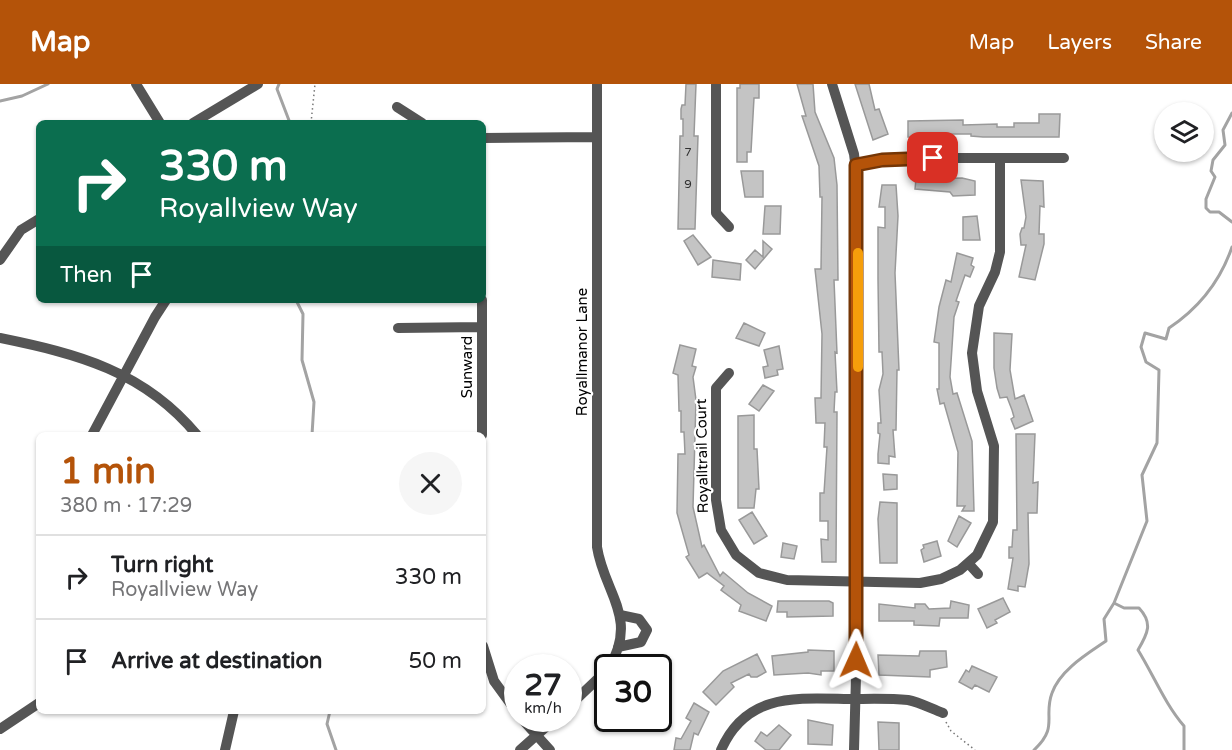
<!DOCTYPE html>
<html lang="en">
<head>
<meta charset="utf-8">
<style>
  :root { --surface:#fff; --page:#f6f6f6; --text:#202124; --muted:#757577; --line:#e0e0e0; --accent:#b45309 }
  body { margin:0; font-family:"Varela Round",sans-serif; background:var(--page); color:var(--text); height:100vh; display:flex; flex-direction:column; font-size:22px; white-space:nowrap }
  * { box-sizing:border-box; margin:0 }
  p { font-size:20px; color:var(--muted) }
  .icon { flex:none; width:33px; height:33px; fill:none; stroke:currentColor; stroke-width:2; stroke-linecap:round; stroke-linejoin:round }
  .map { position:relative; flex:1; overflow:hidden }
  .side { position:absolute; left:36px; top:348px; width:450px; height:282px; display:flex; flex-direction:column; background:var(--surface); border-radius:9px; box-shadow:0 2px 4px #0004 }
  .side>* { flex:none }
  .top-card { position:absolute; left:36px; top:36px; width:450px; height:183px; border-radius:9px; box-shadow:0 2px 4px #0004; background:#0b6e4f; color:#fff; overflow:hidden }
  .buttons { position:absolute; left:1154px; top:18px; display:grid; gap:12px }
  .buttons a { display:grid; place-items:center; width:60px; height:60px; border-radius:50%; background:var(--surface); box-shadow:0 2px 4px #0004; font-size:30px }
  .speed { position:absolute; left:504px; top:570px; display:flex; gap:12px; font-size:30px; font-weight:700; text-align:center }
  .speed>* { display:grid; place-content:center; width:78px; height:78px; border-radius:50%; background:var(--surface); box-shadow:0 2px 4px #0004; line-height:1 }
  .speed small { font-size:15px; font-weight:400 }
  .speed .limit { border:3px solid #111; border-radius:9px; background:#fff; color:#111 }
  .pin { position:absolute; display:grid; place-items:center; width:51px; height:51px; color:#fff; margin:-26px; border-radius:12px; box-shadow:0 3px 9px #0006 }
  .me { position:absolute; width:66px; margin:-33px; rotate:1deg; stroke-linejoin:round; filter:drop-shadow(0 0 4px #0008) }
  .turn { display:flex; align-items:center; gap:21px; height:126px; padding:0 24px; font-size:27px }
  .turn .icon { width:78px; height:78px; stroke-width:2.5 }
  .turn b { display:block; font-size:42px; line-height:51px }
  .then { display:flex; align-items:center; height:57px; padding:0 24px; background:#0003; gap:12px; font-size:22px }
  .round { display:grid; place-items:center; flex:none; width:63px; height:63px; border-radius:32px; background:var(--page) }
  .summary { display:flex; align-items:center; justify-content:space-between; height:102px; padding:0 24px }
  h1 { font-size:36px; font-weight:700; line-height:45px; color:var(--accent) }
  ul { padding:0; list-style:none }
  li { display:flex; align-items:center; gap:18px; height:84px; padding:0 24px; border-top:2px solid var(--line) }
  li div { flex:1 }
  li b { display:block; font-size:22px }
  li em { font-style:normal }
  header { display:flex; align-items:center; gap:36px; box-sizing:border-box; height:84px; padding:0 30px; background:var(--accent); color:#fff }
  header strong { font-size:28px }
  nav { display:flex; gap:33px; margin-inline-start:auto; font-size:21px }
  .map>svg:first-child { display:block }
</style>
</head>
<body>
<header>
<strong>Map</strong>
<nav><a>Map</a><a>Layers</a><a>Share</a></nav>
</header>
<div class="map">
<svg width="1232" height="666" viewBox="0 0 1232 666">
  <rect width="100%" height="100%" fill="#fff"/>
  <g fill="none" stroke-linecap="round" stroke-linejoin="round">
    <path stroke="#a3a3a3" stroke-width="3" d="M279,0L277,5L290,39
      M0,17L22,12L48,0
      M1232,29L1223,46L1225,61L1213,76L1211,87L1215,93L1206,115V124L1210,128H1219L1232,138
      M296,216L303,230L302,276L314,318L312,351
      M1114,519L1124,524H1139C1153,539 1148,549 1138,566C1154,592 1165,620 1184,642V666
      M330,627L327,640L336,666
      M1034,666C1059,643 1043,633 1052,609C1060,586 1087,570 1106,557L1104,535L1114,519L1147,437L1142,391L1157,359L1159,286L1146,278L1141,263L1145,249L1166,255L1169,244C1199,224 1220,198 1232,163"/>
  </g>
  <path fill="#c4c4c4" stroke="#999" stroke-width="1.5" d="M686,0H696L694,52H698L695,145H678L680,52H683V35H681V25L682,21H685Z
    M740,0H759V14H754L751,68H747V78H737V4H740Z
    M797,0H813L815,28L834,74L837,101L838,196H834L837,269L835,268L837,308H835L834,328H837L836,478H822L821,455L828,456V437H820V409H824L827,363H824L825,339H816L815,314H821L822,250L815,185H821L822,113H820L819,82L802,32H806Z
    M855,0H869L875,26L879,25L888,50L873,56Z
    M1039,30H1060L1059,53H983L971,52V50H951V53H940V50H918V53H908V37L963,36V41L997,40V43H1014V39H1039Z
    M741,87H763V113H745Z
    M962,94L975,97V111L953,112L950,108L915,105L916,95Z
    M1021,96L1043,97L1044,123L1040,122L1039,150H1044V160L1035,196L1019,193L1026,161H1021L1020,150L1022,144H1024L1026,133Z
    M882,101H896L898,132L895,189L899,286H897L896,346H893L895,373L889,372V380L878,379V370L880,350L878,349V339H881L879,306L883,290L882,268H879L878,195V143L885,144V123H879Z
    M765,122H781L780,150H763Z
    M977,132L980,156H963V133Z
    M693,151L711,173L698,181L684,157Z
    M763,157L772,165L755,185L746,176L755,166L763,173Z
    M957,169L973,174L971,181L974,183L970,193L965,191L956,217L959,218L954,233L950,293L953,310L957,309L972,357L974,427H962L965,422H957L958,368L944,319L940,320L937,305H939V259L934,258L939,223L946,196L951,198Z
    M713,176L741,180L740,196L712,193Z
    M744,239L765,249L759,262L736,254Z
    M994,249L1012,250L1010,286L1015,315L1024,311L1033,337L1015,345L1011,335L1014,333L1012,326L1007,313L1000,314L997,304L994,284Z
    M680,261L696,265L692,282L696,283L693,293L696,316L693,423L702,463L704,461L720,492L723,488L748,509L772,522L766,537L739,527L741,521L721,506L724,502L707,489L699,494L686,473L689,471L677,429L678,370H685L684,348H681V327H679L678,291L673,289Z
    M779,262L783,285L777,286L778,291L765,294L763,283L768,282L764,266Z
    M763,301L774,307L759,327L749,320Z
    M754,331V365H757L759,405H756L754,424H738V332Z
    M1016,350H1035L1033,399L1038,398L1037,429H1028L1029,480L1025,503L1018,502V507L1008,505L1013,474H1009V463H1012L1013,446H1017Z
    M883,390L897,391V405L884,406Z
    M880,418L897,419V479H880L878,435Z
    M752,428L767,452L754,460L739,436Z
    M959,432L971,439L957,463L948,457Z
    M937,457L941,472L924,478L921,466L924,464L923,461Z
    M783,459L797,462L794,475L781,473Z
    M1003,514L1010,528L995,536L997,539L987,544L978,525Z
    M778,517H829L833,519V532L787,533V528H777Z
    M951,517L969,521L968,534H940L939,542L914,541V537H879V520L915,524V520H925L929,525L950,524Z
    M808,566L834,567V587H821V591L808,589L774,591L772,572L808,568Z
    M920,567H946L947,583L930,586V593L879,591L878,571L919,572Z
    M757,570L766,588L757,593H751L749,590L731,599L734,603L716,621L703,608L723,587Z
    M972,582L997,593L989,608L975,601L972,605L959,598L966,586L969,588Z
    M694,619L709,628L698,651L694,649L690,666H674L676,654L681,655L691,637L686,634Z
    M808,636L833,641L832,661L808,660Z
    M878,638L899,639V666H879Z
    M779,641L791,651L779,666H766L755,657L761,648L767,652Z"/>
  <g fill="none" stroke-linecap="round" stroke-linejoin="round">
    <path stroke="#777" stroke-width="1.5" stroke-dasharray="1.5 3" stroke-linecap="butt" d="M311,39L315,0
      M946,638L951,647L975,666"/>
    <path stroke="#555" stroke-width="10" d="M136,0L160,39
      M597,0V463C604,509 639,533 609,584
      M716,0V129L729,143
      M832,0L854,70L858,103L857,556L854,666
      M397,23L422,39
      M193,39L258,0
      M483,54L597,53
      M856,81L902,74H1064
      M0,176L21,146L39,135
      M398,244L482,243
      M0,254C78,270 144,287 197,351
      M729,289L716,304V416L721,446L736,471L759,489L787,496L920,499L941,495L960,486L977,471L993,438L994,362L977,307L972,269L979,222L995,188L1000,168V74
      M92,351L155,233L166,216
      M482,351V216
      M968,479L978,490
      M483,562L494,597L518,630
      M618,563L641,558L647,546L639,535L620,531
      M568,623L608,585
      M521,634L550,666
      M0,645L39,619
      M225,666L234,627
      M520,666L556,634
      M721,666C746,609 795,614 848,615C867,615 888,614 908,616C919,618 932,625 943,629"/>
  </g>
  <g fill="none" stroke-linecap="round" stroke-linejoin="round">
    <g stroke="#753606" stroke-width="15">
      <path id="route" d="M856,576V81L882,76L933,74"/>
    </g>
    <use href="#route" stroke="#b45309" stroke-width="10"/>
    <path stroke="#f59e0b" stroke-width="10" d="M858,169V283"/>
  </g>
  <g text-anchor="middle" stroke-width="4.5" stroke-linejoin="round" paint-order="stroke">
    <g font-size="12" fill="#313131">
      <text x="688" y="72">7</text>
      <text x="688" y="104">9</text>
    </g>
    <g font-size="15" fill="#000" stroke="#fff">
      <text transform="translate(582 268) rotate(-90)" y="5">Royallmanor Lane</text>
      <text transform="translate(467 283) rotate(-90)" y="5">Sunward</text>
      <text transform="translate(702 372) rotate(-91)" y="5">Royalltrail Court</text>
    </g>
  </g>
</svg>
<div class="buttons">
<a><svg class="icon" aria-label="layers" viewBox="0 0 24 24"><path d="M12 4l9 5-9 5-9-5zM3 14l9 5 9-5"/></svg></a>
</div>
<div class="speed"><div>27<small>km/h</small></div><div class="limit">30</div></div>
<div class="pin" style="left:933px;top:74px;background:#d93025"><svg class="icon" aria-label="arrive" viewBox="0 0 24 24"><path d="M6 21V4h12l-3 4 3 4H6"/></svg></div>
<svg class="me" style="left:856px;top:576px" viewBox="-20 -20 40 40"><path d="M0-17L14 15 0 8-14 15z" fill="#b45309" stroke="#fff" stroke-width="4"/></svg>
<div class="top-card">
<div class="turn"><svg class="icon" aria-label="right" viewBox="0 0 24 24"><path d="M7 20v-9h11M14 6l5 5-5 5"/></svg><div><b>330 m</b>Royallview Way</div></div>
<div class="then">Then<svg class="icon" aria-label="arrive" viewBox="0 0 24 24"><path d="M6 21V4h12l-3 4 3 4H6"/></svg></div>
</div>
<section class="side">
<div class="summary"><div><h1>1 min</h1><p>380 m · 17:29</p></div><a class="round"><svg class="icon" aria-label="close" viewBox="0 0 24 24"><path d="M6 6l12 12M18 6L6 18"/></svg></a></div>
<ul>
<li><svg class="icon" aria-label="right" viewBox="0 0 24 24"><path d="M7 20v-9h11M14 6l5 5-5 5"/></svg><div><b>Turn right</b><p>Royallview Way</p></div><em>330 m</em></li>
<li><svg class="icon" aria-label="arrive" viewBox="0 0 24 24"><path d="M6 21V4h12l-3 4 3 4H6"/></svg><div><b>Arrive at destination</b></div><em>50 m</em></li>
</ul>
</section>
</div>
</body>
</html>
